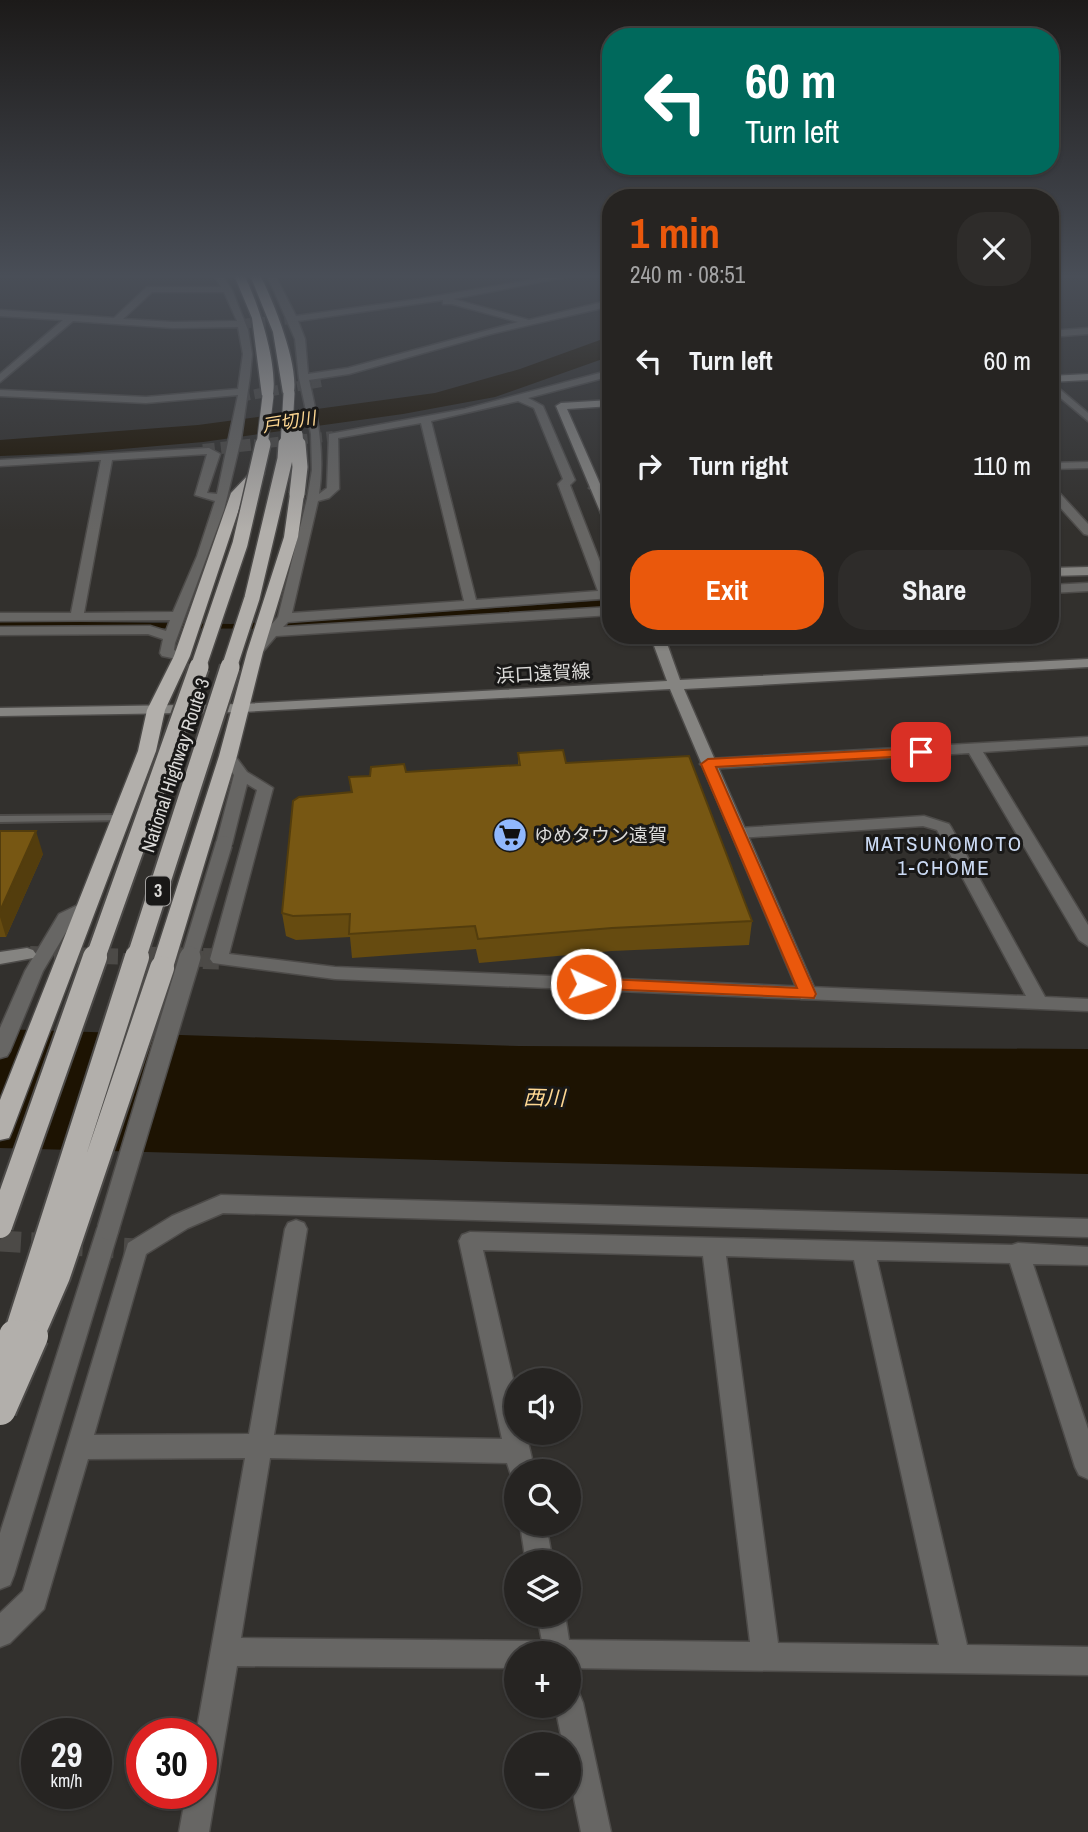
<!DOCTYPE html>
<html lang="en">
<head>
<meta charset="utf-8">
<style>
  :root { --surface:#262422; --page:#2e2c2a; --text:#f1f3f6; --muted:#a4a4a5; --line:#424140; --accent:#ea580c }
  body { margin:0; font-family:"Archivo Narrow","Noto Sans JP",sans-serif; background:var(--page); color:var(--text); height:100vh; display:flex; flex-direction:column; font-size:26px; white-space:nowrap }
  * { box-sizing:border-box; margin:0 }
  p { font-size:23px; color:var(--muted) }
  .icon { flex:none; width:38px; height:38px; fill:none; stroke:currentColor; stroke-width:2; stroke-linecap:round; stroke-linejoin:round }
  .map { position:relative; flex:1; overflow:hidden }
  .drawer { position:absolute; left:602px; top:189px; width:457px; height:455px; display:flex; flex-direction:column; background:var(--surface); border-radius:28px; box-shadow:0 2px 5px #0004,0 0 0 2px var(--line) }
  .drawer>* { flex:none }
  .hud { position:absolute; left:602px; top:28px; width:457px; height:147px; border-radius:28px; box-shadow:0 2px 5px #0004,0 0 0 2px var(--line); background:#00695c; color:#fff; overflow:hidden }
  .controls { position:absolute; left:504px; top:1368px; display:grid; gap:14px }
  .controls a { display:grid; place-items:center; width:77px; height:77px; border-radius:50%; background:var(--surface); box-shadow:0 2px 5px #0004,0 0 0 2px var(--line); font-size:35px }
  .speed { position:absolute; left:21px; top:1718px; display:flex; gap:14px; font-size:35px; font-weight:700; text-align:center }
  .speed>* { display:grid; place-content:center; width:91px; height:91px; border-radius:50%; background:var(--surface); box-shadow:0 2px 5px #0004,0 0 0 2px var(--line); line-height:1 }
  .speed small { font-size:18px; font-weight:400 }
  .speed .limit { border:10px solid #d22; background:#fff; color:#111 }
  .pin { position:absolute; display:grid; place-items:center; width:60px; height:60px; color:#fff; margin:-30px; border-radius:14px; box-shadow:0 4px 10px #0006 }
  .me { position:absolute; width:77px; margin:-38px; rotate:93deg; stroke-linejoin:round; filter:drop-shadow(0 0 5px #0008) }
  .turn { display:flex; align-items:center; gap:24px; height:147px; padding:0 28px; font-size:32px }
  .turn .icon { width:91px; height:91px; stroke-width:2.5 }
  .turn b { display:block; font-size:49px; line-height:60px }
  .round { display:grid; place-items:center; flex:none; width:74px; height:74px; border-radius:28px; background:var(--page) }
  .overview { display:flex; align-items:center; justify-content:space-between; height:119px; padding:0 28px }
  h1 { font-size:42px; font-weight:700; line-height:52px; color:var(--accent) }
  .action { display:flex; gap:14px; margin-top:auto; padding:14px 28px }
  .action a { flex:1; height:80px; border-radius:28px; background:var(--accent); color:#fff; font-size:28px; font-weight:700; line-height:80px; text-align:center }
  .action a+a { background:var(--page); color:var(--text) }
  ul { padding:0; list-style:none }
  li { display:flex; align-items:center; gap:21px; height:105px; padding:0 28px }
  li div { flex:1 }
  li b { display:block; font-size:26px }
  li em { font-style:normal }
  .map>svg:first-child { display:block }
</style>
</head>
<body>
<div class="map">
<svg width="1088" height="1832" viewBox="0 0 1088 1832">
  <rect width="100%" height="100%" fill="#32302d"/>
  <path fill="#1d1302" d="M611,336V356L495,397L403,414L203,442L76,453L0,456V440L198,425L435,393L520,369Z
    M611,600V607L291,629L0,627V621L231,624L319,620Z
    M0,1029L519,1046L1088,1049V1174L509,1162L0,1148Z"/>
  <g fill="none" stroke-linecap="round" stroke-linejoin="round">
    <path stroke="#4c4a47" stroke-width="10" stroke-dasharray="10 4.5" stroke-linecap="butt" d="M241,324L293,319
      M240,397L321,382
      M240,446L333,436"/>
    <path stroke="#4c4a47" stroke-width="12" stroke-dasharray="12 6" stroke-linecap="butt" d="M203,450L257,444"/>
    <path stroke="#4c4a47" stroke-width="16" stroke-dasharray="16 8" stroke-linecap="butt" d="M30,954L207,959"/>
    <path stroke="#4c4a47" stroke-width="21" stroke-dasharray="21 10" stroke-linecap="butt" d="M141,957L219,959
      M0,1241L136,1249"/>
    <g stroke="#4d4b49" stroke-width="4">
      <path id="lane" d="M121,815L125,816L127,818L125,820L0,822V816Z"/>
    </g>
    <g stroke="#4d4b49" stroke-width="3">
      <path id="street" d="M214,275H222L232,290L248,330L252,354L250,376L241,439L224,510L175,643L174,650L189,656L182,660L162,656L160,653L163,639L148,634L0,635V627L150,626L166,631L170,620L0,621V613H71L101,460L0,466V460L209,448L220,454L207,493L217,494L238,395L146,403L0,396V390L146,397L238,389L243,354L238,327L173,328L73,321L0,382V374L63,320L0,316V310L114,318L147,287H221ZM152,292H224L237,321L173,322L123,319ZM207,454L195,495L215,501L197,556L173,612L84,613L112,460Z
        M267,275H275L296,316L419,299L559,275H576L453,299L529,320L611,300V306L491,334L349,374L309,380C318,419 325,454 319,494L327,488L329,434L465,409L611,370V376L528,398L543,406L575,480L570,485L611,590V598L288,622L283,627L611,607V615L276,636L260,655H250V649L278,617L307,499L312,470L311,434L299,378L295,339ZM443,300V304H452L518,322L348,368L308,374L305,339L298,321ZM518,401L534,408L563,479L558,484L598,591L476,600L431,421ZM421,423L464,601L292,613L318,501L329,498L339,489L338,438Z
        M1088,328V334L1050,337V331Z
        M1050,381L1088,413V421L1050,389Z
        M1088,462V468L1050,469V463Z
        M611,484V490L595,491L589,488L595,485Z
        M1050,486L1054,487L1088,524V535L1084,534L1050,496Z
        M1088,583V591L1050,593V585Z
        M1088,737V745L983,752L1088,925V946L1079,940L969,753L708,769L700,764L708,759Z
        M228,751L233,753L247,772L273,788L229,954L335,967L1026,996L937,830L923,826L739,838L731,833L739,828L924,816L949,824L951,827L1045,997L1088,999V1011L335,979L213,963L210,959L257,790L247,784L232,844L224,849L218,848L216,844L234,775L220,756Z
        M88,900L97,906L72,922L43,971L10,1051L7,1056L0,1058V1028L25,971L59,914Z
        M221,1195L1088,1219V1237L223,1213L188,1228L146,1254L94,1435L249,1434L285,1229L288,1223L296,1220L304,1223L307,1229L274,1435L502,1439L459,1241L462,1235L470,1232L1012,1245L1018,1243L1088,1247V1265L1033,1264L1088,1429V1479L1079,1475L1075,1467L1010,1263L877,1260L967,1645L1088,1647V1675L569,1668V1654H516V1668L237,1666L209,1832H179L186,1794H201V1734H196L245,1458L88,1459L44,1609L10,1643L0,1647V1613L23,1591L128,1243L172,1216ZM483,1250L703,1256L750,1642L569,1640L565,1615H537L542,1641L241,1638L270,1458L507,1463L513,1481L516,1482V1472H535L526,1433H516V1392ZM726,1256L854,1260L939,1645L778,1643Z
        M108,1220L116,1223L119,1229L14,1575L10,1585L0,1589V1533L97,1229L100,1223Z
        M520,1524H546L553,1563H526Z
        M569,1689L579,1693L583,1703L611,1832H581L569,1774V1745H563L555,1706H569Z"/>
    </g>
    <g stroke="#4d4b49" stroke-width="3">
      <path id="secondary" d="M1088,374V380L1050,382V376Z
        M611,400V406L567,409L611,509V526L605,523L556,406L561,403Z
        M1088,567V575L1050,576V568Z
        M650,635H664L680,680L1088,659V667L684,689L817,994L815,999H801L799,994L670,689L242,712L0,716V708L242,704L667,681Z
        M27,948L33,950L36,954L33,958L0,964V952Z"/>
    </g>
    <g stroke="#4d4b49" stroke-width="3">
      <path id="highway" d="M234,275H244C258,301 280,370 272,399L262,396L252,318Z
        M250,275H260C273,300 301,369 293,396L283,393L273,332Z
        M257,470L264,474L244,494L190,656L165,710L156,751L12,1131L9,1138L0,1140V1100L138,751L147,710L174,656L231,493L252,471Z
        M297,490L304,494L298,537L263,652L237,756L173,968L170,973L162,975L154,973L151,968L219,756L247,652L284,537L290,494Z"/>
    </g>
    <use href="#lane" fill="#676664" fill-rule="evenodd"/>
    <use href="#street" fill="#676664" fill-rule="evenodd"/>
    <use href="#secondary" fill="#858481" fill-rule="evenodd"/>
    <use href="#highway" fill="#b2afab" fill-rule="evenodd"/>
    <g stroke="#4d4b49" stroke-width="19" stroke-linecap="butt">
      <path id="street-bridge-far1" d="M189,959L224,844"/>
    </g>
    <g stroke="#4d4b49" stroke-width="24" stroke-linecap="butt">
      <path id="street-bridge" d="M108,1229L190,957"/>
    </g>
    <g stroke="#4d4b49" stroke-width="13" stroke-linecap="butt">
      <path id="highway-bridge-far4" d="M297,434L298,446
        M262,446L268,396
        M286,446L289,393"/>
    </g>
    <g stroke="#4d4b49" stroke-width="18" stroke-linecap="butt">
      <path id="highway-bridge-far3" d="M297,494L300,467L298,444
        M198,668L240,544L263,444
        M229,668L252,598L285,459L286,444"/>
    </g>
    <g stroke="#4d4b49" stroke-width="23" stroke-linecap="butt">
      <path id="highway-bridge-far2" d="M95,959L199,667
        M136,959L230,667"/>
    </g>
    <g stroke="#4d4b49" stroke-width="28" stroke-linecap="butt">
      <path id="highway-bridge-far1" d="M0,1226L95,957
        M15,1338L137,957
        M31,1338L58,1276L162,968"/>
    </g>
    <g stroke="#4d4b49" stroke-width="36" stroke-linecap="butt">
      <path id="highway-bridge" d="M0,1384L15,1336
        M0,1409L32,1336"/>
    </g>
    <use href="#street-bridge-far1" stroke="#676664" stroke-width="16"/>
    <use href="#street-bridge" stroke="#676664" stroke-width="21"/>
    <use href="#highway-bridge-far4" stroke="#b2afab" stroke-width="11"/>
    <use href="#highway-bridge-far3" stroke="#b2afab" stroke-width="15"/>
    <use href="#highway-bridge-far2" stroke="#b2afab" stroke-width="19"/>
    <use href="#highway-bridge-far1" stroke="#b2afab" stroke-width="24"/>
    <use href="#highway-bridge" stroke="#b2afab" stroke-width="32"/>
  </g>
  <path fill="#664b10" d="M518,753L566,763L752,921L749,945L612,951L479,963L476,949L352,958L350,937L296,940L286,936L282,913L351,792L349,777L370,776L406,772L518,765Z
    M0,831L43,854L6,937H0Z"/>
  <path fill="#533d0d" d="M36,831L43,854L6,937L0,917V911Z"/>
  <path fill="#775713" stroke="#533d0d" stroke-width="2" d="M563,750L566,763L689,756L752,921L612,928L478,939L475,926L349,934L350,914L293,916L282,913L293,801L299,797L352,792L349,777L370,776L371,767L404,764L406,772L520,765L518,753Z
    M0,831H36L0,911Z"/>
  <linearGradient id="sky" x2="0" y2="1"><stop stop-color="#1c1a19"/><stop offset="0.52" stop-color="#494e57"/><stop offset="1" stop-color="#494e57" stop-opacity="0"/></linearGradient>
  <rect width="1088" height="531" fill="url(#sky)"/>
  <path fill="#ea580c" stroke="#983908" stroke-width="2" d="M921,748L926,749V755L716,767L816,994L814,998L580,988L577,984L580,980L586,978L797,988L701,764L708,759Z"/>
  <defs>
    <g id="supermarket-disc" transform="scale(1.75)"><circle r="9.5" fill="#90b8fd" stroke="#191817"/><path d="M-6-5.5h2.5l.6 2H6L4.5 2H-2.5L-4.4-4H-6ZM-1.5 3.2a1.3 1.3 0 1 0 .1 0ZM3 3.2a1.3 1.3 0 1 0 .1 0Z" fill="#111"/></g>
  </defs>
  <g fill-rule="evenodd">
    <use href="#supermarket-disc" x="510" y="835"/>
  </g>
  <g text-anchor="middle" stroke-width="6" stroke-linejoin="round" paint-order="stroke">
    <g font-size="18" font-style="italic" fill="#fed792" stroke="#191817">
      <text transform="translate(289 422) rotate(-9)" y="6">戸切川</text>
    </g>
    <rect fill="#191817" stroke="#a2a09f" stroke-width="2" x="146" y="876.5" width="24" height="29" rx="5"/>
    <g font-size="18" font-weight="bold" fill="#dcdbd9">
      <text x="158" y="897">3</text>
    </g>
    <g font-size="19" fill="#dcdbd9" stroke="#191817">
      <text transform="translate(543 673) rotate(-3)" y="7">浜口遠賀線</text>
      <text transform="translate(175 765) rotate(-72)" y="7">National Highway Route 3</text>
    </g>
    <g font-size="19" fill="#dcdbd9" stroke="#191817" text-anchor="start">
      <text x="534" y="842">ゆめタウン遠賀</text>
    </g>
    <g font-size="21" letter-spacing="2" fill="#ccdbf5" stroke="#191817">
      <text x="944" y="851">MATSUNOMOTO<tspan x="944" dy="24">1-CHOME</tspan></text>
    </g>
    <g font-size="21" font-style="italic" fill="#fed792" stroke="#191817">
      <text transform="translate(544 1098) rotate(1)" y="7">西川</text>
    </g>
  </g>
</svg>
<div class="controls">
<a><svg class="icon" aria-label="sound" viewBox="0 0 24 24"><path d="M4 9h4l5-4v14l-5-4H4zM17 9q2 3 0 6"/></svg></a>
<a><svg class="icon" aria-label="search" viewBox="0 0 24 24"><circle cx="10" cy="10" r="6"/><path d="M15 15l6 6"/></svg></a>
<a><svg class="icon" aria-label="layers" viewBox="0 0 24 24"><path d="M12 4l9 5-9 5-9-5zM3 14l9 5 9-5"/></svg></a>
<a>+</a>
<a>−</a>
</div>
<div class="speed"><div>29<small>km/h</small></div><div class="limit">30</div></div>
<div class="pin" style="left:921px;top:752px;background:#d93025"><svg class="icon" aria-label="arrive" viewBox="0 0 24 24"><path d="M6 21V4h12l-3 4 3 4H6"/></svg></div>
<svg class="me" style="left:586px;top:984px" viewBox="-20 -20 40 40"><circle r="17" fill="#ea580c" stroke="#fff" stroke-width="3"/><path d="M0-11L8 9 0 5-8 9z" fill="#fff"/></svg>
<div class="hud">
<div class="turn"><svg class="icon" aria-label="left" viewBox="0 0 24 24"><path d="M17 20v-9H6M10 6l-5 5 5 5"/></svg><div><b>60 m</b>Turn left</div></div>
</div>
<section class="drawer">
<div class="overview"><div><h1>1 min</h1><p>240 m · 08:51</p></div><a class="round"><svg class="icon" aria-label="close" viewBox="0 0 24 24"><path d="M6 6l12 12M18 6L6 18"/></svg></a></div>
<ul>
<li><svg class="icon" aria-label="left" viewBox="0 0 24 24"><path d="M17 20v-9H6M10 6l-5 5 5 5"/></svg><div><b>Turn left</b></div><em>60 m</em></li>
<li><svg class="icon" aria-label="right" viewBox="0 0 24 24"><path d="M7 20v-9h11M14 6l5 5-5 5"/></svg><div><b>Turn right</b></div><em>110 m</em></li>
</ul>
<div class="action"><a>Exit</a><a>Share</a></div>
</section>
</div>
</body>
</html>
